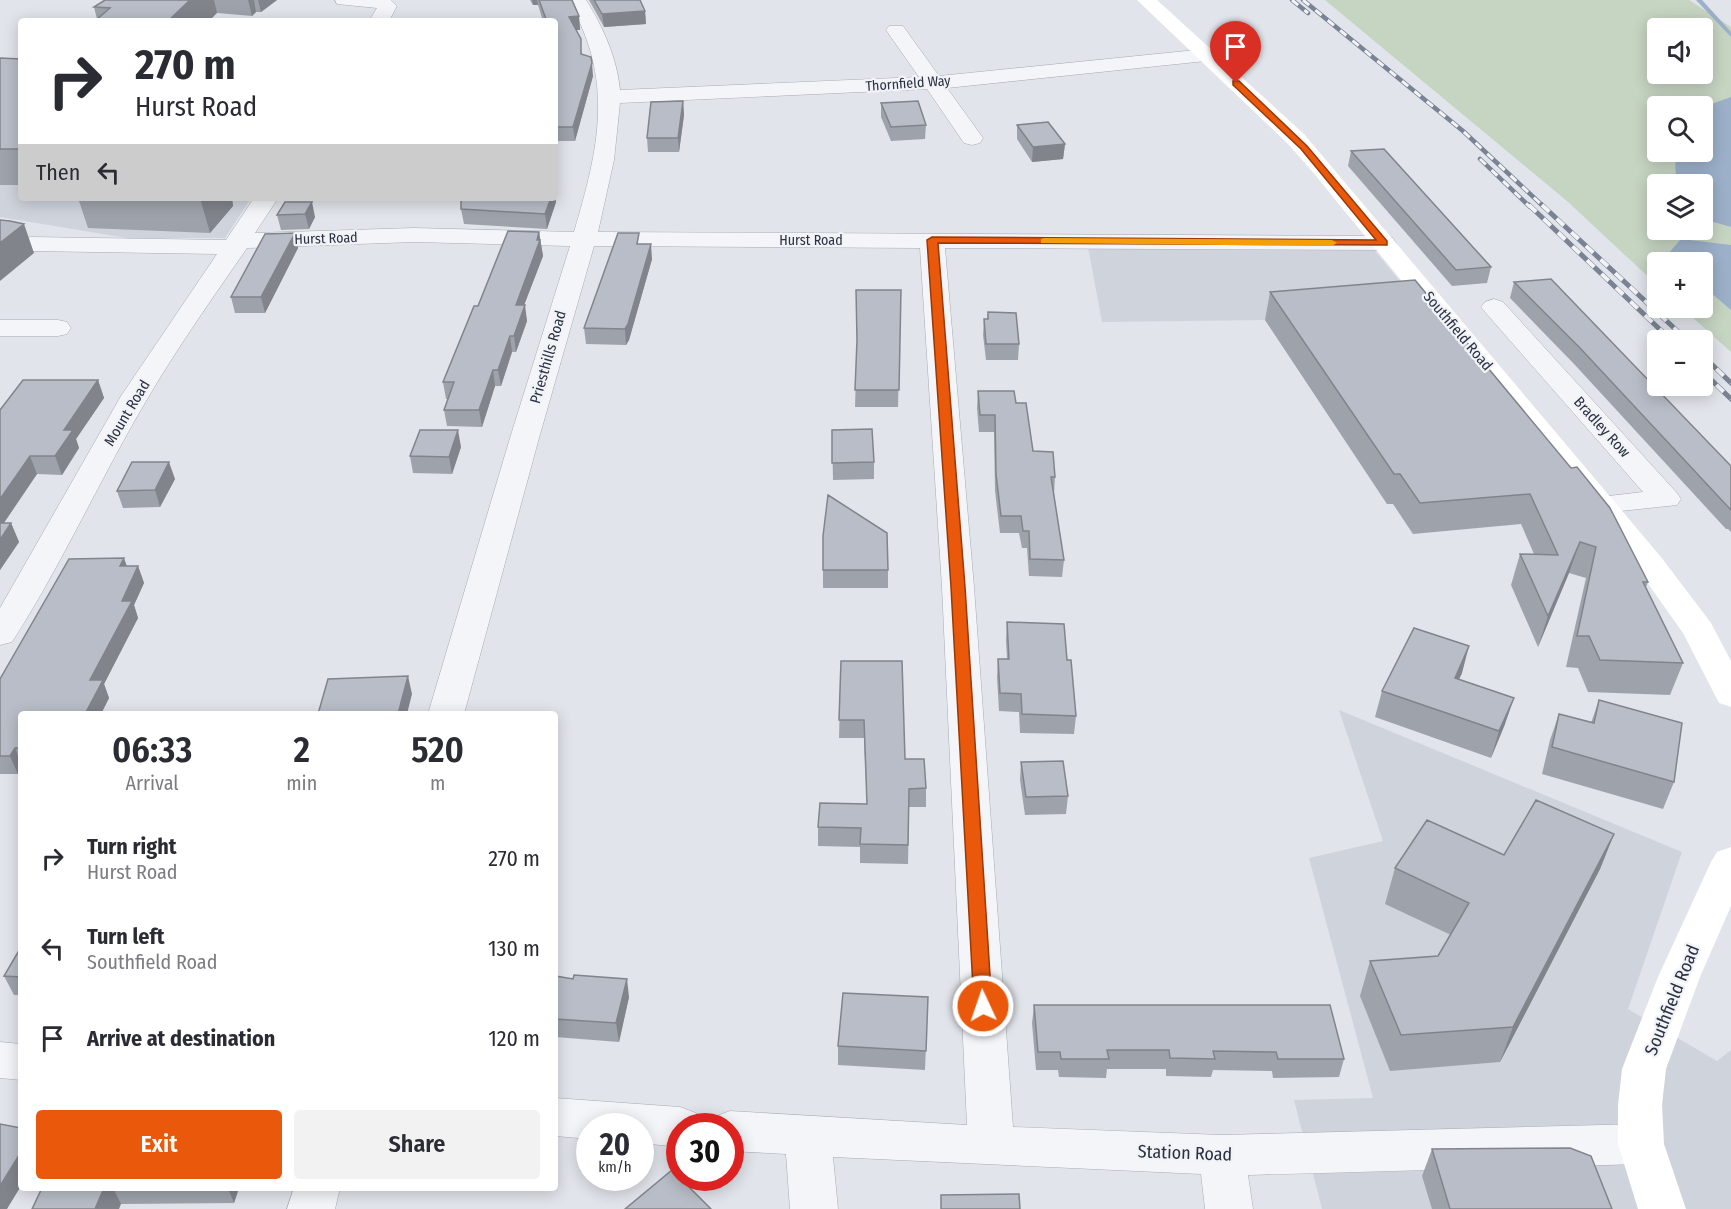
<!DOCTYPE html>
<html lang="en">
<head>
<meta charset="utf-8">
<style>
  :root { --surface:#fff; --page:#f2f2f3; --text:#2b2b33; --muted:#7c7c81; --accent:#ea580c }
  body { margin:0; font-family:"Fira Sans Condensed",sans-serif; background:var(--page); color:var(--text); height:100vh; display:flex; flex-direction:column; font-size:22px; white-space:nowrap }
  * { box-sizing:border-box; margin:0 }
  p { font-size:20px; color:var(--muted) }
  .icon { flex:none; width:33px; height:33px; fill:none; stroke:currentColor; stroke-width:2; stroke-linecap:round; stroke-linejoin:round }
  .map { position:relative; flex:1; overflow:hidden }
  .panel { position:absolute; left:18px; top:711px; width:540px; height:480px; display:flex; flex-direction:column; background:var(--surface); border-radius:6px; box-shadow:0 3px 15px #0003 }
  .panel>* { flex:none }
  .guide { position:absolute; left:18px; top:18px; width:540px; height:183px; border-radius:6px; box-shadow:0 3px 15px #0003; background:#fff; color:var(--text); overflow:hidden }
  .buttons { position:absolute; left:1647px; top:18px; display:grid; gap:12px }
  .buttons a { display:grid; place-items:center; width:66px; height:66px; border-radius:6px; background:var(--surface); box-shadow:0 3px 15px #0003; font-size:30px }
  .speed { position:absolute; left:576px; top:1113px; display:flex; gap:12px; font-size:30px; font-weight:700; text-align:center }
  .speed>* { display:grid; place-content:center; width:78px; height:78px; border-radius:50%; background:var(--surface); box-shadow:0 3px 15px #0003; line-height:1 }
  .speed small { font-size:15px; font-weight:400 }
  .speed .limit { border:9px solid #d22; background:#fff; color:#111 }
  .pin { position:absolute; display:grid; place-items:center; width:51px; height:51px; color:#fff; margin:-62px -26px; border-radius:50% 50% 50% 0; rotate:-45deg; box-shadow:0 0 6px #0007 }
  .pin .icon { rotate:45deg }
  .me { position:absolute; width:66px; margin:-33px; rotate:357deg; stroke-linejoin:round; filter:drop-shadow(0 0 4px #0008) }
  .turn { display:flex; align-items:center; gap:21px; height:126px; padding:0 18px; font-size:27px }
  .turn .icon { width:78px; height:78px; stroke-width:2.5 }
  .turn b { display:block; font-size:42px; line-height:51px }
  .then { display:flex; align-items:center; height:57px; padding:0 18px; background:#0003; gap:12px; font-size:22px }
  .eta { display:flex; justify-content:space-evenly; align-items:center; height:102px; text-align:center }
  .eta b { font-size:36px; font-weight:600; line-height:42px }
  .button { display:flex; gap:12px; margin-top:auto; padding:12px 18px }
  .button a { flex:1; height:69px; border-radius:6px; background:var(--accent); color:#fff; font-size:24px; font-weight:600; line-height:69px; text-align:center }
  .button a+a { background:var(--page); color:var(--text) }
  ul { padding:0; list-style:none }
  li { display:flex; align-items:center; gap:18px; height:90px; padding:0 18px }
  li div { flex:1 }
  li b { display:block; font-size:22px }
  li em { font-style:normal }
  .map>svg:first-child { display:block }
</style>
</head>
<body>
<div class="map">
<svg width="1731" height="1209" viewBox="0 0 1731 1209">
  <rect width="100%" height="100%" fill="#e1e4ea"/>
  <path fill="#cfd3dc" d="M0,71L21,72V198H251L225,238H127L0,217Z
    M1371,246L1422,308L1570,487L1387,504L1265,320L1102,322L1088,247Z
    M1339,710L1682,852L1628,1009L1717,1061L1731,1050V1209H1322L1294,1100L1373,1098L1309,858L1383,841Z"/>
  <path fill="#c6d4c2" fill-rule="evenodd" d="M1325,0H1689L1731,27V352L1682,308H1702V262H1658L1657,285L1567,201ZM1658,28H1702V74H1658ZM1658,106H1702V152H1658ZM1658,184H1702V230H1658Z"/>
  <path fill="#9cb0ca" d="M1731,97V227L1703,219L1702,184H1676L1675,152H1702L1703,107Z
    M1681,239L1731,245V310L1703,286L1702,262H1676L1668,254Z"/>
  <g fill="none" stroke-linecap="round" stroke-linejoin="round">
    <path fill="#9cb0ca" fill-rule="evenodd" d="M1696,0H1702L1731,32V37Z"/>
    <g stroke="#a6abb4" stroke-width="1">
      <path id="street" d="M335,0H391L397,6L389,21H369L377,8L337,4Z
        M568,0H586C603,27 617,58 620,90L919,77L886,30L889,26H903L939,76L1206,49L1213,51L1216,55L1213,59L1206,61L947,88L983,138L980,143L972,145L964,143L927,89L620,103L614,160L598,232L1384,236L1393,238L1396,243L1393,248L1384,250L945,248L974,587L1013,1127L1222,1135L1641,1124L1657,1130L1664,1144L1657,1158L1641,1164L1248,1175L1253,1209H1205L1201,1174L833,1157L838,1209H790L786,1154L730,1151V1126H709L714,1117L730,1111L967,1125L942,587L920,248L594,246L539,438L464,714H428L510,438L570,246L414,242L247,248C214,296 179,345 149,396C101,476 63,563 12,642L0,645V608L121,396L217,254L31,251L22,249L19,244L22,239L31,237L226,240L254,198H278L255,233L414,228L574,232C599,147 615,80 568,0Z
        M1494,299L1503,302L1677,493L1681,499L1677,505L1602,513L1591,510L1587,504L1591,498L1643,492L1485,312L1481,307L1485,302Z
        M0,320H58L67,322L71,328L67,334L58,336H0Z
        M0,1042L21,1044V1080L0,1078Z
        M555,1098L680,1107L696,1113L702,1126H680V1147L640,1143V1126H590V1139L555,1136Z
        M294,1188H340L335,1209H287Z"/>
    </g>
    <use href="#street" fill="#f4f5f8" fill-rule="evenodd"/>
    <path fill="#fff" fill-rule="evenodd" d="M1137,0H1157L1304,134L1661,557L1711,623L1731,661V707L1719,703L1683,633L1639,571L1311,170L1288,144Z
      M1731,847V906L1700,977L1666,1069L1662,1105L1664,1144L1686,1209H1638L1618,1144V1105L1622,1069L1658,977L1711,862L1717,852Z"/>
    <g stroke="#7a8393" stroke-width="4.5">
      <path id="rail-far1" d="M1292,0L1308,13
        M1303,0L1463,131L1544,207
        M1480,159L1530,207"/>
    </g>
    <g stroke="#7a8393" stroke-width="5">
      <path id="rail" d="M1529,205L1671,340
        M1542,205L1687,340
        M1702,355L1731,383
        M1702,371L1731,399"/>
    </g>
    <use href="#rail-far1" stroke="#f1f3f7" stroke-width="3" stroke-dasharray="8" stroke-linecap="butt"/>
    <use href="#rail" stroke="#f1f3f7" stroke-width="4" stroke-dasharray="10" stroke-linecap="butt"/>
  </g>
  <path fill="#9ea3ab" d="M105,0H277L261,12H256L252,16L217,13L97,19L94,7Z
    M530,0H572L579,16L580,30H576L582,54L593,76L575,141H555V21H543L538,5H533Z
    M589,0H640L645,11L646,24L604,27Z
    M0,58L21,59V185H0Z
    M683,101L684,115L679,152H648L647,138Z
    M881,103L926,125L925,139L891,141L881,117Z
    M1017,125L1065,144L1063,159L1032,162L1017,139Z
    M1351,151L1491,267L1487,283L1452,286L1348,166Z
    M78,198H232L233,206L210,233L88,228Z
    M285,202L315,217L309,229L281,230L277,215Z
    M556,202L547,229L464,224L461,209Z
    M539,232L543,256L524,305L527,321L516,352H512L501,386H495L482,427L447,426L444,410L448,399H446L443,382L478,306Z
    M295,233L298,248L265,313H235L231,297Z
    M640,244L652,259L629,340L626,345L586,344L584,328Z
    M1514,282L1731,466V532L1728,529H1726L1575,365L1510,298Z
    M856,290H901L898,407H855L857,346Z
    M1270,292L1648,582L1646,587L1683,663L1670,695L1588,692L1578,668L1566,667L1586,578L1569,573L1538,647L1511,585L1520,554H1534L1521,524L1413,534L1393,504H1387L1265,320Z
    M988,312L1019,344L1018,360H986L983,335L984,319H987Z
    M98,380L104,398L76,439L79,448L62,475L37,474L4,523H11L19,542L0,570V410Z
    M978,391L1016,403L1033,451L1055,477L1054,494L1064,560L1062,577L1029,576L1027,548H1022L1019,533H1000L995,491L994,432H979L977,408Z
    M832,430L874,462V479L833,480Z
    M461,447L452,474L413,473L410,456Z
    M175,479L160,507L123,508L117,491Z
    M127,566H138L144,583L134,605L138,618L104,684L109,698L101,714H21V769L18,774H0V679Z
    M823,570H888V588H823Z
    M1007,622L1067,660L1076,716L1074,734L1020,733L1019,712L999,711L997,677L998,659H1007L1006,640Z
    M841,661L905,759L926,788V807H909L908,864L860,863V847L818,846V827L867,804L864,738H839Z
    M1462,673L1459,679L1505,724L1491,758L1375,717L1382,691Z
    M1599,700L1674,782L1663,809L1542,774L1550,740L1559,714L1591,723Z
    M1021,762L1068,796L1066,814L1025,815L1020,780Z
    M1614,834L1600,869L1500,1062L1390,1071L1360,996L1370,961L1438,956L1451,935L1385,904L1395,868L1504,855Z
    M21,947V995H14L4,976Z
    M555,976L629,997L619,1042L555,1037Z
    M928,997L925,1070L838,1065V1046Z
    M1034,1005L1344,1059L1339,1077L1273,1078L1272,1071L1213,1070L1211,1077L1166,1076V1069H1107L1106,1078L1059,1077L1058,1070H1036L1032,1023Z
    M1432,1149L1612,1209H1432L1422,1176Z
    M42,1188H239L234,1203L121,1204Z"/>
  <path fill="#81848b" d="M190,0H214L217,13L209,21H168Z
    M248,0H254L256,12L252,16Z
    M258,0H277L261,12Z
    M532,0H537L538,5H533Z
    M645,11L646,24L604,27L602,14Z
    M579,16L580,30H571L569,17Z
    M592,63L593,76L575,141L573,127Z
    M683,101L684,115L679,152L678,138Z
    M1065,144L1063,159L1032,162L1033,147Z
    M555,192L556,202L547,229L545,214L551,198H555Z
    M200,198H232L233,206L210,233Z
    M312,202L315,217L309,229L305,214Z
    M24,224L34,253L0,281V243Z
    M539,232L543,256L518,321L516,305Z
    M295,233L298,248L265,313L261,297Z
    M651,244L652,259L629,340L626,345L625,329Z
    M525,305L527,321L516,352L514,336Z
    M510,336L512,352L501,386L498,370Z
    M493,370L495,386L482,427L479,410Z
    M98,380L104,398L76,439L79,448L62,475L55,456L64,430Z
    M458,430L461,447L452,474L449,457Z
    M30,456L37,474L1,527L11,523L19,542L0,570V499Z
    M169,462L175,479L160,507L155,490Z
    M1580,542L1569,573L1538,647L1548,616Z
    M124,558L130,575L120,566Z
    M138,566L144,583L134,605L138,618L104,684L109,698L101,714H85L90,680L122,601Z
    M1469,646L1462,673L1447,704L1455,678Z
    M408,676L412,694L407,714H398Z
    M1514,698L1505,724L1491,758L1499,731Z
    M15,748L21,763V769L18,774L10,756Z
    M1614,834L1600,869L1500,1062L1513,1027Z
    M627,979L629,997L619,1042L616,1023Z
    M21,1152V1186L7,1209H0V1186Z
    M104,1188H113L121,1204L119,1209H95Z
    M228,1188H239L234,1203Z"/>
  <path fill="#b8bdc7" stroke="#81848b" stroke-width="1.5" d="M105,0H190L168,21H95L110,8L94,7Z
    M539,0H572L579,16L569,17L581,39V54L591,57L592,63L573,127H555V21H548V19H546Z
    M594,0H640L645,11L602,14Z
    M0,58L21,59V149H0Z
    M683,101L678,138H647L651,102Z
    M918,101L926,125L891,127L881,103Z
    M1048,122L1065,144L1033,147L1017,125Z
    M1384,149L1491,267L1456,270L1351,151Z
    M461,198H551L545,214L461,209Z
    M285,202H312L305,214L277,215Z
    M0,220L10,221L24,224L0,243Z
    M508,231L539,232L537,240H540L516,305H525L514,336H510L498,370H493L479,410H444L454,382H443L474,306H478Z
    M295,233L261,297H231L265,234Z
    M618,233H639L637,244H651L628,324L625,329L584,328Z
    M1551,279L1731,466V510L1580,348L1514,282Z
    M1415,280L1571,468L1577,467L1610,508L1648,582H1643L1683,663L1600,660L1589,636H1577L1596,547L1580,542L1548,616L1520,554L1558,555L1530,494L1420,503L1400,474H1394L1270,292Z
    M856,290H901L899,390H855L857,340Z
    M988,312L1016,313L1019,344H986L984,319H988Z
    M23,380H98L64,430H73L55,456H30L0,499V410Z
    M978,391H1014L1016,403H1026L1033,451L1053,452L1055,477H1051L1064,560L1030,559L1029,531H1023L1021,516H1001L996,474L995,415H980Z
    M872,429L874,462L832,463V430Z
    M420,430H458L449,457L410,456Z
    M132,462H169L155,490L117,491Z
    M828,495L887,533L888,570H823V536Z
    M0,523H11L0,540Z
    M124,558L120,566H138L122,601H132L90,680H103L85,714H21V748H15L10,756H0V679L69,559Z
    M1007,622L1064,624L1067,660H1071L1076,716L1022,714L1021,694L1000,693L998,659H1009Z
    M1414,628L1469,646L1455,678L1514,698L1499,731L1382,691Z
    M841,661H902L905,759H924L926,788L909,789L908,845L860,844L861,828L818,827L820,803L867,804L864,720H839Z
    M408,676L398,714H318L328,679Z
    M1599,700L1682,723L1674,782L1552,747L1559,714L1594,723Z
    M1063,761L1068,796L1026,797L1021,762Z
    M1536,800L1614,834L1513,1027L1401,1035L1370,961L1438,956L1469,903L1395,868L1427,820L1504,855Z
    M21,947V977L4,976Z
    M574,975L627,979L616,1023L555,1019V976L573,979Z
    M843,993L928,997L926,1051L838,1046Z
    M1034,1005H1330L1344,1059H1278L1276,1052L1213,1051L1215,1059L1170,1058L1169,1050H1107L1109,1059H1061L1060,1052H1038Z
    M0,1124L21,1128V1152L0,1186Z
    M1570,1148L1591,1156L1612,1209H1450L1432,1149Z
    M672,1170L711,1209H625Z
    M42,1188H104L95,1209H32Z
    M1019,1194L1020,1209H941V1195Z"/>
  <path fill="#ea580c" stroke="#983908" stroke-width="1.5" d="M1233,81H1239L1307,146L1387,241V245L938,243L965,587L992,1006L989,1012L983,1014L977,1012L974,1006L951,587L927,240L932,237L1376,240L1301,149L1233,85Z"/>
  <path fill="#f59e0b" d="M1044,238L1332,240L1337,243L1332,246L1041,243V239Z"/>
  <g text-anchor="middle" stroke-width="4.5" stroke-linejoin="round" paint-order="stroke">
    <g font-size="14" fill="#293142" stroke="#f1f3f7">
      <text transform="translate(908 83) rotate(-4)" y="5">Thornfield Way</text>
      <text transform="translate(326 238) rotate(-2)" y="5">Hurst Road</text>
      <text x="811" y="245">Hurst Road</text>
    </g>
    <g font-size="15" fill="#293142" stroke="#f1f3f7">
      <text transform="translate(1458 331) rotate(50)" y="5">Southfield Road</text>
      <text transform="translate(548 357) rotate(-74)" y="5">Priesthills Road</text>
      <text transform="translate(127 413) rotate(-59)" y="5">Mount Road</text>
      <text transform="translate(1602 427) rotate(48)" y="5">Bradley Row</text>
    </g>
    <g font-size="18" fill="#293142" stroke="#f1f3f7">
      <text transform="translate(1672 1000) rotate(-68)" y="6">Southfield Road</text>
      <text transform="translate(1185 1153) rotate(2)" y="6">Station Road</text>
    </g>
  </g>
</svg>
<div class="buttons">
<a><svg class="icon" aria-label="sound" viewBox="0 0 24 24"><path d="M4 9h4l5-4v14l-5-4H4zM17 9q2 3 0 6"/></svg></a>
<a><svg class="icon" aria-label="search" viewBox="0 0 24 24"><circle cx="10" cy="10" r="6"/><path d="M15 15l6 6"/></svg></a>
<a><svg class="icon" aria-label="layers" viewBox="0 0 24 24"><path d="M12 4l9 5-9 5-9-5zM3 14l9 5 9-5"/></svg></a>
<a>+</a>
<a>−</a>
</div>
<div class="speed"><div>20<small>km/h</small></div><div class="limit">30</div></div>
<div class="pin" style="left:1236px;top:83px;background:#d93025"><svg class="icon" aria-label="arrive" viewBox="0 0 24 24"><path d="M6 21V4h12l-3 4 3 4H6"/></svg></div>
<svg class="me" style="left:983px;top:1006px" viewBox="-20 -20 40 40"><circle r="17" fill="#ea580c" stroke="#fff" stroke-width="3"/><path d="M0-11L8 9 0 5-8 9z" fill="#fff"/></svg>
<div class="guide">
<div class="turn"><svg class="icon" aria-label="right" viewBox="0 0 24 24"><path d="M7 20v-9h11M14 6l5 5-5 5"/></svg><div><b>270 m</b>Hurst Road</div></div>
<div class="then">Then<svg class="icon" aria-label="left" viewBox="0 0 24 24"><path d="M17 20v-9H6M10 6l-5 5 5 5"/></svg></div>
</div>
<section class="panel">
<div class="eta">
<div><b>06:33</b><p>Arrival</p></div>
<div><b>2</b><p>min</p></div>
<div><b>520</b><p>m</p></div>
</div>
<ul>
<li><svg class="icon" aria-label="right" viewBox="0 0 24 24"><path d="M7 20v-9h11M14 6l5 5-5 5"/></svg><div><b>Turn right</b><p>Hurst Road</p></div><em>270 m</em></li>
<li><svg class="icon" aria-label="left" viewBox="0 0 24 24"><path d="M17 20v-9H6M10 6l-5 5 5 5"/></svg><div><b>Turn left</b><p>Southfield Road</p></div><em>130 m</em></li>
<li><svg class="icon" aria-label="arrive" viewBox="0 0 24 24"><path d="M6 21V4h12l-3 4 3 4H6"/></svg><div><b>Arrive at destination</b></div><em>120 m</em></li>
</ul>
<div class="button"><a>Exit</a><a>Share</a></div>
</section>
</div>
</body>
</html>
